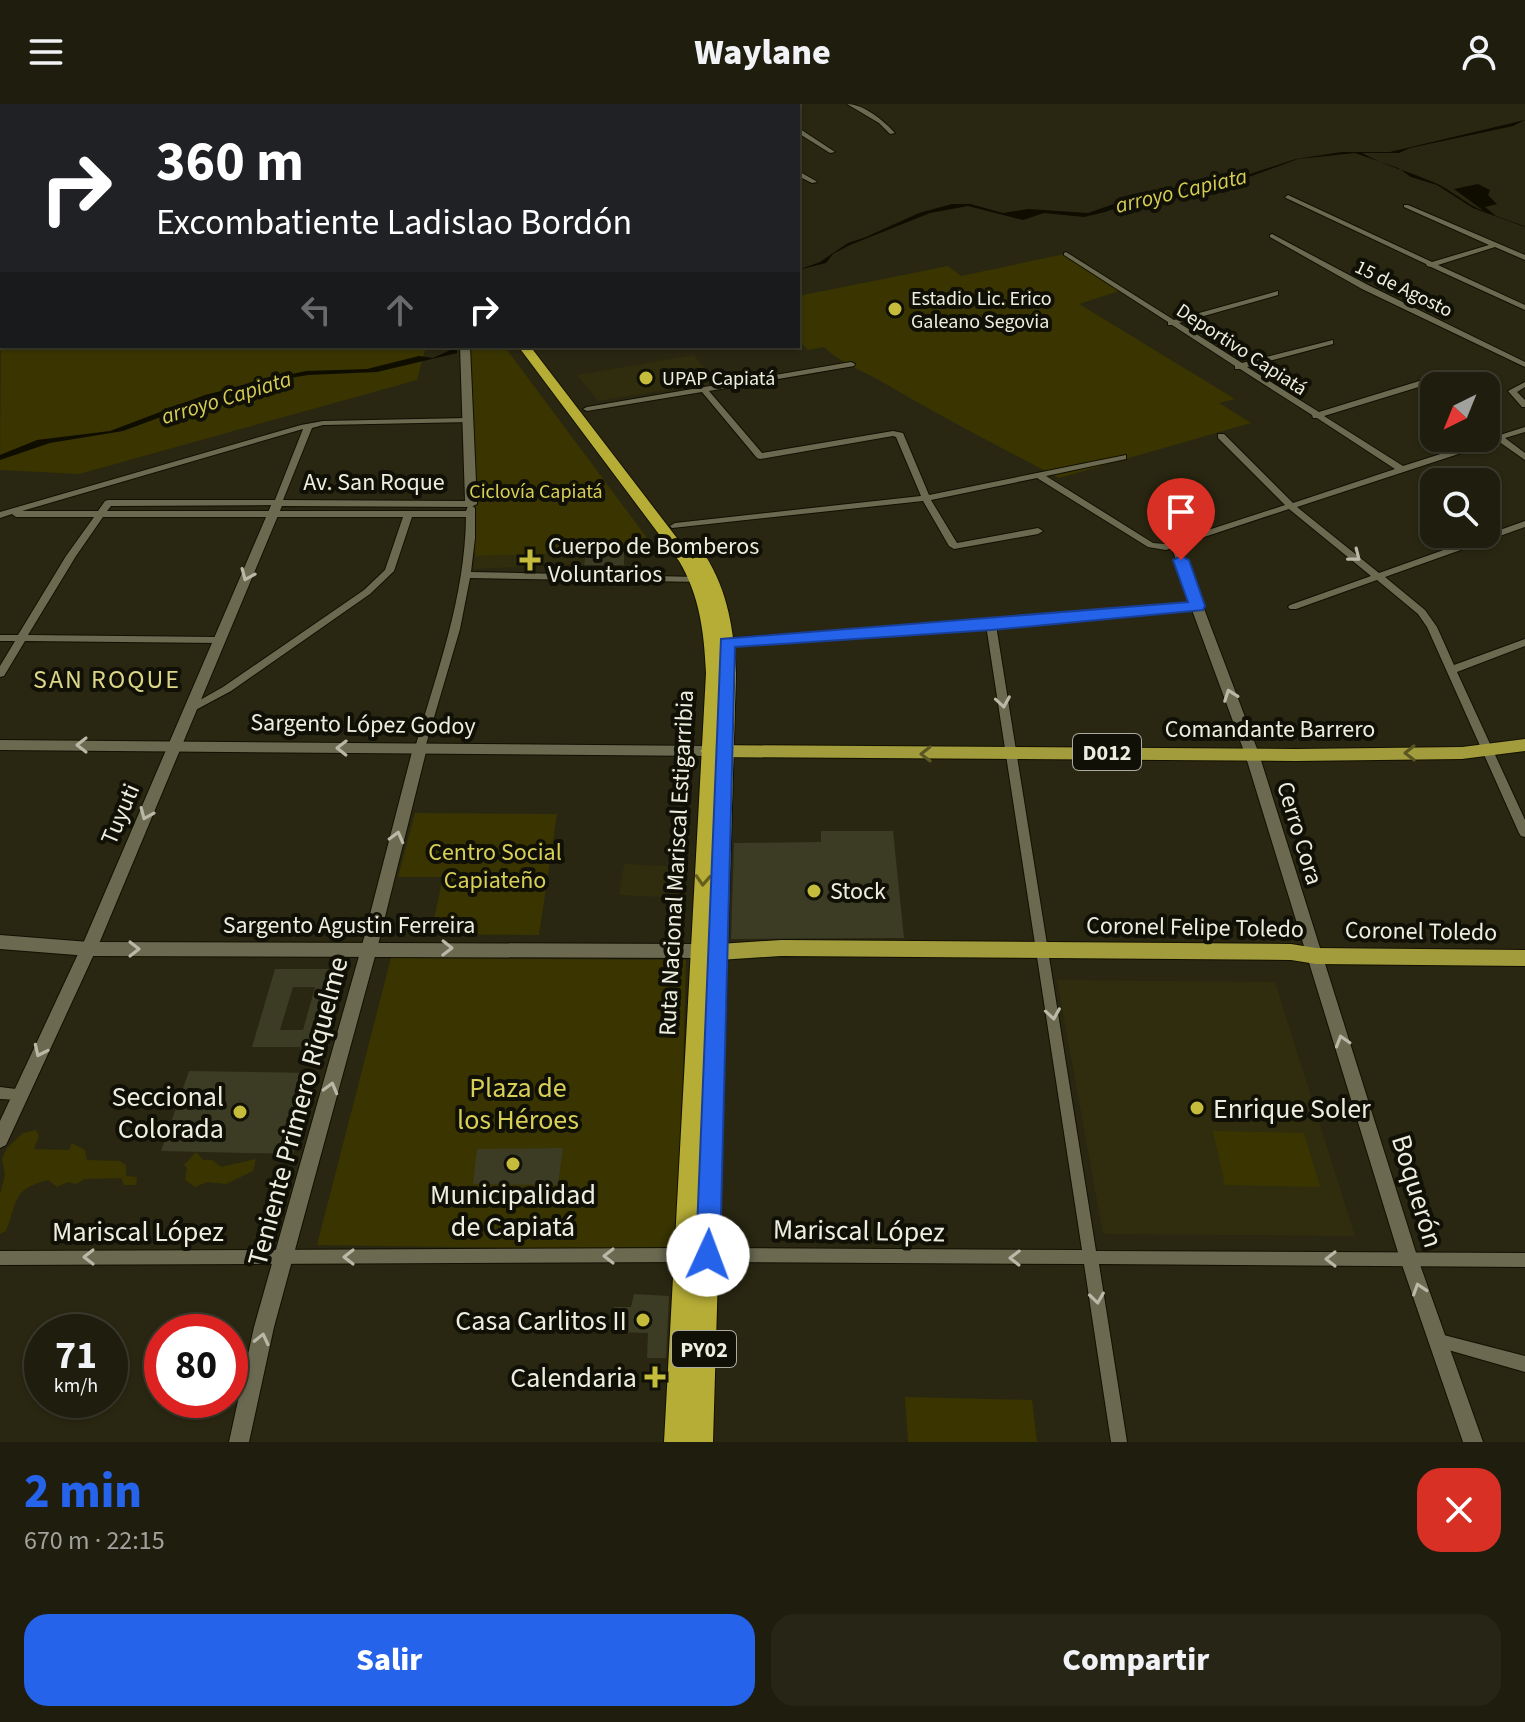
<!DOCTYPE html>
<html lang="es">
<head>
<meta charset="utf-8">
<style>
  :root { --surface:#1f1d0d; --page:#272616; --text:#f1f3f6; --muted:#a1a29d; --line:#3c3b2e; --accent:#2563eb }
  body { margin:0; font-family:"Source Sans 3",sans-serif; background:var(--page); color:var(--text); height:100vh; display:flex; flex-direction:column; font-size:30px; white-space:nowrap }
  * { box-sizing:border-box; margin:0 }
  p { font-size:26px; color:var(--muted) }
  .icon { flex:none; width:44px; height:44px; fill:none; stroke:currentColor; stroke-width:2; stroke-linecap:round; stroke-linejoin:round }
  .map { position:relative; height:1338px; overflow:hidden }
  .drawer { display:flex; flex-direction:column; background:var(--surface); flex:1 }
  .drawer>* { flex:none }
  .banner { position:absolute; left:0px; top:0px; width:800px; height:244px; box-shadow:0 2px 6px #0004,0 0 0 2px var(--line); background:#202124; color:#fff; overflow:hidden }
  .needle { width:52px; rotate:223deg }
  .fabs { position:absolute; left:1420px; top:268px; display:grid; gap:16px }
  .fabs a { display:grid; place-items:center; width:80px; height:80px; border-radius:16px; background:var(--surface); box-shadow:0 2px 6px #0004,0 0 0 2px var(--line); font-size:40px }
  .speed { position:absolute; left:24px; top:1210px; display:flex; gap:16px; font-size:40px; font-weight:700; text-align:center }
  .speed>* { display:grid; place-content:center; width:104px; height:104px; border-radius:50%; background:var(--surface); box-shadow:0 2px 6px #0004,0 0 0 2px var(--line); line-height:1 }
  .speed small { font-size:20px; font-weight:400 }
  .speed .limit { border:12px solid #d22; background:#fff; color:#111 }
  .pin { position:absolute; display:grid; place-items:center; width:68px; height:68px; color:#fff; margin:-82px -34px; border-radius:50% 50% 50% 0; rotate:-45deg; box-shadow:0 0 8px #0007 }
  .pin .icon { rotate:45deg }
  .me { position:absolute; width:88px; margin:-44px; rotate:2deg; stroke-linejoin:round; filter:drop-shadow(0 0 6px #0008) }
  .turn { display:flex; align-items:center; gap:28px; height:168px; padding:0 24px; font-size:36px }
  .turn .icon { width:104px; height:104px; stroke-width:2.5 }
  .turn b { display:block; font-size:56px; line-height:68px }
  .lanes { display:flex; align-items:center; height:76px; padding:0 24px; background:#0003; justify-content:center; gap:40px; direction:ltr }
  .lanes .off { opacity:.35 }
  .round { display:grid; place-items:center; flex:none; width:84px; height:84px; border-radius:24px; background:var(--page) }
  .overview { display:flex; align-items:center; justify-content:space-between; height:136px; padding:0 24px }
  h1 { font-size:48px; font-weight:800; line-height:60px; color:var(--accent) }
  .button { display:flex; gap:16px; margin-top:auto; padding:16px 24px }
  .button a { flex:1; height:92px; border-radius:24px; background:var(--accent); color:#fff; font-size:32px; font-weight:800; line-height:92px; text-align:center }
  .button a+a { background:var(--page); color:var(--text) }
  header { display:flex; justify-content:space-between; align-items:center; height:104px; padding:0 24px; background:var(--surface); font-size:36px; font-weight:800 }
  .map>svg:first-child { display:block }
</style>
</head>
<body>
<header><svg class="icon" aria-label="menu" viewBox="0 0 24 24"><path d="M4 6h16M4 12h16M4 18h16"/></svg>Waylane<svg class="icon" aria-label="person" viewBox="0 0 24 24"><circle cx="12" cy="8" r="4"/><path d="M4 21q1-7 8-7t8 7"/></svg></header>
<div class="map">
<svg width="1525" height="1338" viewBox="0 0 1525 1338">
  <rect width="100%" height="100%" fill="#292711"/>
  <path fill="#2f2d0e" d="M694,251L715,278L598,297L577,271Z
    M587,447L585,460L473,465L475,452Z
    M624,760L685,763L682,794L619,791Z
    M1057,876L1275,878L1355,1132L1103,1130Z"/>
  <path fill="#3a3500" d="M2,92V242H426L417,276L79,370L0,366Z
    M1065,150L1122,186L1079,200L1235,295L1219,299L1251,319L1059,374C998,342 936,310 877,275C859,265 839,258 824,243L808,246L798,236V192L948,162L961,172Z
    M470,242H504L656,446L475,452Z
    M415,709L557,710L539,831L431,830L443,773H398Z
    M391,854L686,856L678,1146L317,1141Z
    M36,1026L39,1032L34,1045L69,1046L72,1039L85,1046L87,1056L120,1057L126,1061V1072L137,1073L136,1081H124L121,1074L85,1075L76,1080L68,1078L57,1083L48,1076C13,1085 18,1095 6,1127L0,1130V1090L5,1071L2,1055L7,1044L23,1029Z
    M1213,1027L1304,1029L1320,1083L1225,1081Z
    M196,1048L203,1056H212L221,1063L256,1055L253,1067L226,1080L207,1078L195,1083L185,1076L187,1064L184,1061Z
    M905,1293L1032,1296L1037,1338H908Z"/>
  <path fill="#0f0c00" d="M1525,16L1513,22L1410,44L1399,49H1362C1385,62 1410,68 1433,78C1451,85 1465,100 1484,107L1454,85L1478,80L1490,86L1488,91L1497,100L1485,103L1496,112L1524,122L1525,123L1473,104L1437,81L1411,73L1398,64L1355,49L1298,55L1243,75L1162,87L1105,108L1084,113L1044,109L1023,116L968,102L930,109L850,141L833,150L826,159L798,166L820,158L848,139L866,133L919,109L952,100H970L1003,109L1028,105L1088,109L1145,89L1238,74L1296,55L1342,48H1390Z
    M457,243V249L377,268L308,271L268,278L207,296L123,327L50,339L0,356V351L37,336L110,327L205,291L265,276L306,267L367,265L419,252L433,254Z"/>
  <path fill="#3c3b24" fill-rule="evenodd" d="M587,447L624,448V461H584Z
    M821,727H893L904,834L731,835L734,739L821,738Z
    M275,865H341L327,930H331L328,943H252ZM293,883H315L303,926H280Z
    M189,967L316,969L293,1050L161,1047Z
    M563,1044L558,1081L473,1080L477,1045Z
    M634,1190L669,1192L666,1254H647L648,1229L612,1228L614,1203H631Z"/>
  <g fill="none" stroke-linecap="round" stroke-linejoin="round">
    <g stroke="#121000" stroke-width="2">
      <path id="minor" d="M546,0H552L554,2H548Z
        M692,0H699L701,2H694Z
        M754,0H761L763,2H756Z
        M847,0C864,0 884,17 895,29L890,30L879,19Z
        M798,24L800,25L835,48L830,49L798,29Z
        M798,67L816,77L817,78L812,79L798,72Z
        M1288,91L1432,158L1489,141L1404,103V101H1408L1525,151V156L1495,143L1438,161L1525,201V206L1431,163L1427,162L1426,160L1286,94L1285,93Z
        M1272,130L1368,181L1525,258V263L1362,185L1270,133V131Z
        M1066,148L1174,216L1278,187V191L1179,219L1242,259L1333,236V240L1247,263L1319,308L1429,274H1435V278L1324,312L1403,362L1525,323V328L1505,334L1525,349V356L1498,337L1297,403L1379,469L1525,417V423L1385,473L1425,506L1437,523L1454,561L1525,535V542L1457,568L1525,716V733L1521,732L1519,729L1427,523L1418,510L1377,476L1296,505H1290L1288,503L1290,501L1371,472L1289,405L1180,441L1202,502L1197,505L1192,502L1172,444L1166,446L1148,443L1037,374L931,396L957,439L1038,424L1043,427L1038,430L954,445L949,442L923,397L672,424L670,422L675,419L921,392L896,333L893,332L760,355L757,354L702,288L587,307L583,305L587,303L851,258L855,260L854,262L709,287L762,349L893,327L903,329L929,391L1126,351V355L1046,372L1153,439L1165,440L1285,401L1218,334V330H1224L1293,399L1395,365L1317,314H1313L1312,311L1240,265H1235V262L1172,221H1168V218L1064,151V149Z
        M1525,278V283L1517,288L1525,296V303H1522L1508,287Z
        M467,314H470V318L323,321L312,324L281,401L111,402L107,407H466L468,402L471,401L475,404V434L471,468L699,473L702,474L704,476L702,478L470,474L460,525L425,644L420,648L415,644C437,568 465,493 466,413H412L394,467L370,490L231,587L190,609L185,606L186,604L223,583L364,486L385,466L403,413H103L76,452L28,531L218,533L223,536L218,539L25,537L4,572L0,573V562L15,537H0V531H18L66,452L94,413H16L12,410L0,414V408L301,321L323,317ZM303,325L275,396H108L105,397L98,407H22Z
        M991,518L996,521L1096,1147L1525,1149V1163L1099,1160L1127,1338H1111L1084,1160L706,1158L701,1156L699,1151L701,1146L706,1144L1082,1146L986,521Z
        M0,983L24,986L26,990L24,994L19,996L0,995Z
        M688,1144L693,1146L695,1151L693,1156L688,1158L0,1161V1147Z
        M1436,1229L1525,1252V1268L1431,1241L1428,1236L1431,1231Z"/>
    </g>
    <g stroke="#121000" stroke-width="2">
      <path id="tertiary" d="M460,242H470L477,400L471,403L282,402L101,835L6,1041L0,1044V1017L85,835L272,399L278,396L465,397Z
        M1197,498L1203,502L1259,650L1418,1155L1483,1338H1463L1400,1155L1245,650L1192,506L988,525L727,542L721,538L727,534L988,517Z
        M420,639L427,644L377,845L274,1223L249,1338H229L254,1223L361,845L413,644Z"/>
    </g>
    <g stroke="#121000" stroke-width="2">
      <path id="secondary" d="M514,0H535L513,2Z
        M0,636L709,642L717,647L709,652L0,646Z
        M0,831L89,838L699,840L705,842L708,847L705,852L699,854L89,852L0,845Z"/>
    </g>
    <g stroke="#121000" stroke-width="2">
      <path id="primary" d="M1525,635V647L1462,655L1295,657L709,653L700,647L709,641L1295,645L1462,643Z
        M781,836L1291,840L1316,844L1525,846V862L1316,860L1291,856L781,852L719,856L712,854L709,848L712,842L719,840Z"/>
    </g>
    <g stroke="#121000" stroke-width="2">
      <path id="trunk" d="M372,0H382L370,2Z
        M393,0H403V2H393Z
        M518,242H530L693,455L695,451H705C728,487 734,527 736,569L713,1338H664L706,569C704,529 700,492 679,457Z"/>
    </g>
    <use href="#minor" fill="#6b6a51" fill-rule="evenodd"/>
    <use href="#tertiary" fill="#6b6a51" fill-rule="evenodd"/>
    <use href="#secondary" fill="#6b6a51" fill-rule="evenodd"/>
    <use href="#primary" fill="#a39c3d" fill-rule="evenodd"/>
    <use href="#trunk" fill="#b6ad36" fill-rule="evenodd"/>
  </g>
  <defs><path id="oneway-chevron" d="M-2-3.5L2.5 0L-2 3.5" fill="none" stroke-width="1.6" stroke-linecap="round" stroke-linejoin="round" transform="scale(2)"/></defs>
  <g stroke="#bab9a7">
    <use href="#oneway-chevron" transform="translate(1355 452) rotate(38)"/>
    <use href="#oneway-chevron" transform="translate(247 471) rotate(113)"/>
    <use href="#oneway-chevron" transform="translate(1230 591) rotate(-110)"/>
    <use href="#oneway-chevron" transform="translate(1003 598) rotate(81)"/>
    <use href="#oneway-chevron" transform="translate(82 641) rotate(-180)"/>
    <use href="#oneway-chevron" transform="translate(342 644) rotate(-179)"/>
    <use href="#oneway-chevron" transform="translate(146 710) rotate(113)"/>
    <use href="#oneway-chevron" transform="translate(397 733) rotate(-75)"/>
    <use href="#oneway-chevron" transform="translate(447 844) rotate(1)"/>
    <use href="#oneway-chevron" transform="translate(134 845)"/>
    <use href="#oneway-chevron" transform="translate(1053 910) rotate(81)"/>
    <use href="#oneway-chevron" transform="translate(1342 937) rotate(-107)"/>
    <use href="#oneway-chevron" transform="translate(40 947) rotate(115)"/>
    <use href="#oneway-chevron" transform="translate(331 984) rotate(-75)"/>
    <use href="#oneway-chevron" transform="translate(609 1152) rotate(180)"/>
    <use href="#oneway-chevron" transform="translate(89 1153) rotate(180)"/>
    <use href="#oneway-chevron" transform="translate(349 1153) rotate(180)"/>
    <use href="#oneway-chevron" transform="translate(1015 1154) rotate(-179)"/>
    <use href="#oneway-chevron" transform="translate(1331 1155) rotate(-180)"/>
    <use href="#oneway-chevron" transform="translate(1419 1185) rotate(-108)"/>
    <use href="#oneway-chevron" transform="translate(1097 1194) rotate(82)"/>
    <use href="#oneway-chevron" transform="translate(262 1235) rotate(-77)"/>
  </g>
  <g stroke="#5a5622">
    <use href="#oneway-chevron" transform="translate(1410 649) rotate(179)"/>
    <use href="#oneway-chevron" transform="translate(926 650) rotate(179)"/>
  </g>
  <use stroke="#635e1e" href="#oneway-chevron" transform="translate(703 776) rotate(93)"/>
  <path fill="#2563eb" stroke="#184099" stroke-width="2" d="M1181,452L1189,456L1205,502L1203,506L991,526L735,543L720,1151L717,1159L708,1162L700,1159L696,1151L721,535L1188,498L1173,456Z"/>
  <g fill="#c6bc3c" stroke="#101006" stroke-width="3">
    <circle cx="895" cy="205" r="8"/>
    <circle cx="646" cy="274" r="8"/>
    <path d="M526 444h8v8h8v8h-8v8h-8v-8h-8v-8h8z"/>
    <circle cx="814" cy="787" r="8"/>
    <circle cx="1197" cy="1004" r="8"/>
    <circle cx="240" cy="1008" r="8"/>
    <circle cx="513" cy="1060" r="8"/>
    <circle cx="643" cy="1216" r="8"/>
    <path d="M651 1261h8v8h8v8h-8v8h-8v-8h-8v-8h8z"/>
  </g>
  <g text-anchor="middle" stroke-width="8" stroke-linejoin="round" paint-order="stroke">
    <g font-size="20" fill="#eeeee0" stroke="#101006">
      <text transform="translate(1404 184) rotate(26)" y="7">15 de Agosto</text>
      <text transform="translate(1242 245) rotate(33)" y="7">Deportivo Capiatá</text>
    </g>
    <g font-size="20" fill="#eeeee0" stroke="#101006" text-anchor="start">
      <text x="911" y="201">Estadio Lic. Erico<tspan x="911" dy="23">Galeano Segovia</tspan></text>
      <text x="662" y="281">UPAP Capiatá</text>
    </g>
    <g font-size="20" fill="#d8cf57" stroke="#101006">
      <text x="536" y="394">Ciclovía Capiatá</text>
    </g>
    <g font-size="22" font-style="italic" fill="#d6cd55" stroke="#101006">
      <text transform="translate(1181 86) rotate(-13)" y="8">arroyo Capiata</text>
      <text transform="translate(226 293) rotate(-17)" y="8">arroyo Capiata</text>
    </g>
    <g fill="#101006" stroke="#abab9f" stroke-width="2">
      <rect x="1073" y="630" width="68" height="36" rx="6"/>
      <rect x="672" y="1227" width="64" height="36" rx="6"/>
    </g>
    <g font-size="22" font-weight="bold" fill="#eeeee0">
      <text x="1107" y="656">D012</text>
      <text x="704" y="1253">PY02</text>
    </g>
    <g font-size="24" fill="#eeeee0" stroke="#101006">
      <text x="374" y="386">Av. San Roque</text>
      <text transform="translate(363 620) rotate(1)" y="8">Sargento López Godoy</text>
      <text x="1270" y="633">Comandante Barrero</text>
      <text transform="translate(120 710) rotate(-67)" y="8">Tuyuti</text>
      <text transform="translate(1300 729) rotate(73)" y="8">Cerro Cora</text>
      <text transform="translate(676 759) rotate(-87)" y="8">Ruta Nacional Mariscal Estigarribia</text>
      <text x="349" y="829">Sargento Agustin Ferreira</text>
      <text transform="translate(1195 823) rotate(1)" y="8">Coronel Felipe Toledo</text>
      <text transform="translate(1421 827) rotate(1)" y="8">Coronel Toledo</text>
    </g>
    <g font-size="24" fill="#eeeee0" stroke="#101006" text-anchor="start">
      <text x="548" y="450">Cuerpo de Bomberos<tspan x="548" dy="28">Voluntarios</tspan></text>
      <text x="830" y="795">Stock</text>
    </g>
    <g font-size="24" fill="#d8cf57" stroke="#101006">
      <text x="495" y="756">Centro Social<tspan x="495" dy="28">Capiateño</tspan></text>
    </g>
    <g font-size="26" letter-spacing="2" fill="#dcd687" stroke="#101006">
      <text x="107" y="584">SAN ROQUE</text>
    </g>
    <g font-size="28" fill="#d8cf57" stroke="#101006">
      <text x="518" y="993">Plaza de<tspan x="518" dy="32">los Héroes</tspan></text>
    </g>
    <g font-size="28" fill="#eeeee0" stroke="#101006" text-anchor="end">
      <text x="224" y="1002">Seccional<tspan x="224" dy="32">Colorada</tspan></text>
      <text x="1213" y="1014" text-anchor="start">Enrique Soler</text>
      <text x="513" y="1100" text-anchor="middle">Municipalidad<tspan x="513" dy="32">de Capiatá</tspan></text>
      <text x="627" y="1226">Casa Carlitos II</text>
      <text x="637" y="1283">Calendaria</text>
    </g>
    <g font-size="28" fill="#eeeee0" stroke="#101006">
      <text transform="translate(297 1007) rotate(-75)" y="10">Teniente Primero Riquelme</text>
      <text transform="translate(1418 1087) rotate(73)" y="10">Boquerón</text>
      <text transform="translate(859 1126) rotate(1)" y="10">Mariscal López</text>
      <text x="138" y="1137">Mariscal López</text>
    </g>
  </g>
</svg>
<div class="fabs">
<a><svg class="needle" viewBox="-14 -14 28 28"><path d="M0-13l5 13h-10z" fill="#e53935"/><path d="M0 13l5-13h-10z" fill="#a1a29d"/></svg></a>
<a><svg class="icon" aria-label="search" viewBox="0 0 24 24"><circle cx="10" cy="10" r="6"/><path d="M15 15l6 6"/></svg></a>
</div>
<div class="speed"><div>71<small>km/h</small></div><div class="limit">80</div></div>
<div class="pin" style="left:1181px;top:456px;background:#d93025"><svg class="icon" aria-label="arrive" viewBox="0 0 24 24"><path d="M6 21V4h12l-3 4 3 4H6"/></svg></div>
<svg class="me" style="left:708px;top:1151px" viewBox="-20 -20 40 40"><circle r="19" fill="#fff"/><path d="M0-13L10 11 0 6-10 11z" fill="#2563eb"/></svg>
<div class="banner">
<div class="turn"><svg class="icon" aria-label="right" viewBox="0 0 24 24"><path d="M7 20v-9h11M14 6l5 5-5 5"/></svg><div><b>360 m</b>Excombatiente Ladislao Bordón</div></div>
<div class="lanes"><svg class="icon off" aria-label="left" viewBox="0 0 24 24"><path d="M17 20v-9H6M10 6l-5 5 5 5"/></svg><svg class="icon off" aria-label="ahead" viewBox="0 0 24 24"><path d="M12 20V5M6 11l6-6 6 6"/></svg><svg class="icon" aria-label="right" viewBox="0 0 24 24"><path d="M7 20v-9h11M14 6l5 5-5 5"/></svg></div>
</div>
</div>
<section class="drawer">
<div class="overview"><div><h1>2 min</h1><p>670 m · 22:15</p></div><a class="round" style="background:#d93025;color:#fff"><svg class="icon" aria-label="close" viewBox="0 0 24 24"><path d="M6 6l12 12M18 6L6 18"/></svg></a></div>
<div class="button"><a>Salir</a><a>Compartir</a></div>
</section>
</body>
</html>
